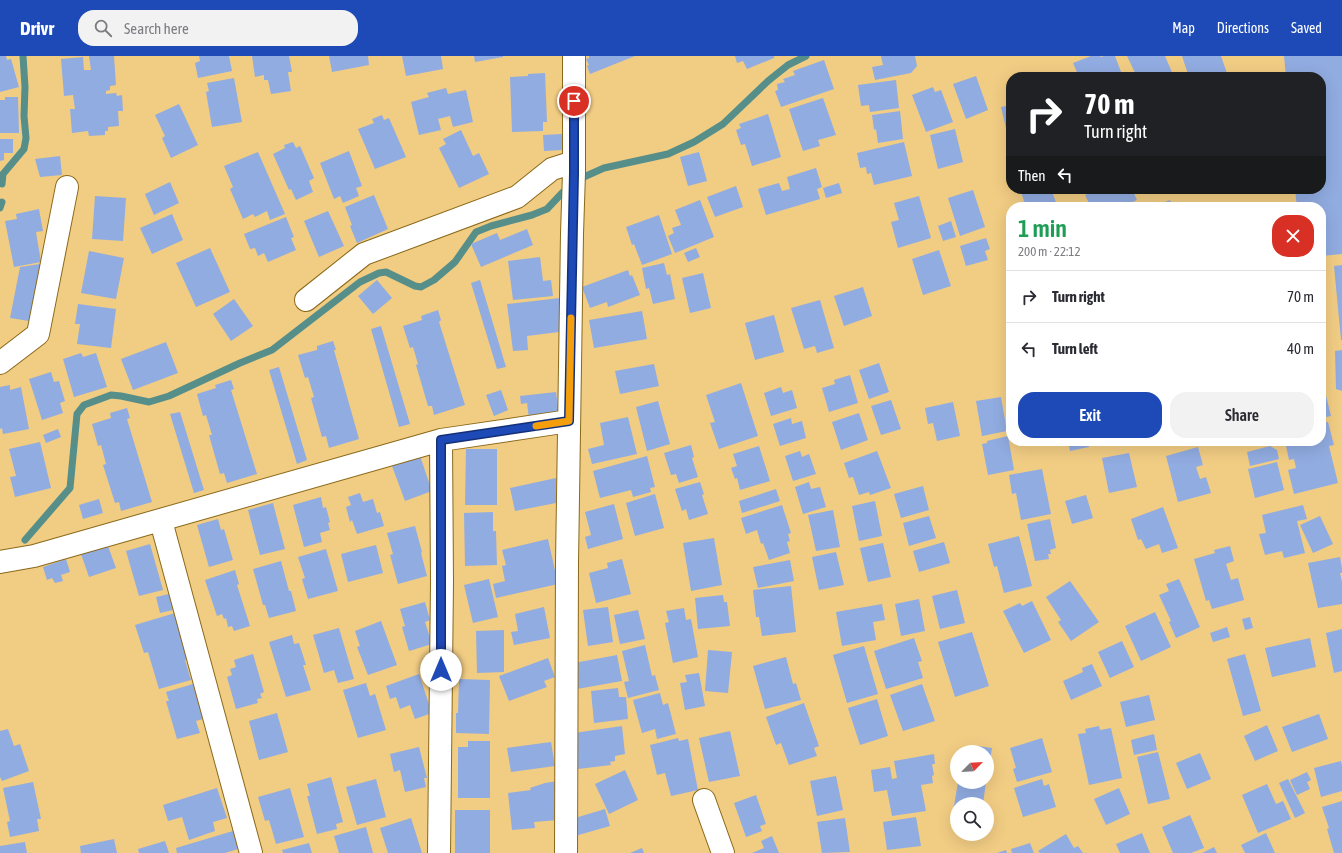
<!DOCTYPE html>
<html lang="en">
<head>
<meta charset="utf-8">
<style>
  :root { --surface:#fff; --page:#f2f2f3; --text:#2b2b33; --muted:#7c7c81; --line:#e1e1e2; --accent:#1e4ab7 }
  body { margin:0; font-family:"Asap Condensed",sans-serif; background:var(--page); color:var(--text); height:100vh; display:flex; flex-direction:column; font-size:15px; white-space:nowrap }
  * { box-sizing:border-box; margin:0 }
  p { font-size:13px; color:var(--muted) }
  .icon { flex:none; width:22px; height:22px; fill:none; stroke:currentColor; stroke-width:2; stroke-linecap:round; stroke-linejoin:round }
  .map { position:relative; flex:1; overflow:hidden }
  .details { position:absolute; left:1006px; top:146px; width:320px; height:244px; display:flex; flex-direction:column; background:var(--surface); border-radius:16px; box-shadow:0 4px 16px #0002 }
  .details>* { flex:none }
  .guide { position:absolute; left:1006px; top:16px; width:320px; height:122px; border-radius:16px; box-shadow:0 4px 16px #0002; background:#202124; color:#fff; overflow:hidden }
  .needle { width:26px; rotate:66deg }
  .fabs { position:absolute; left:950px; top:689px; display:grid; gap:8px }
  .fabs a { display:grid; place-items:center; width:44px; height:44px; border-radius:50%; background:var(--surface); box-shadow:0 4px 16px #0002; font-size:20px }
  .pin { position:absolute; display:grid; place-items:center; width:34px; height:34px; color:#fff; margin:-17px; border:2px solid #fff; border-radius:50%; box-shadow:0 1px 4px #0007 }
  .me { position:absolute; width:44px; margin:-22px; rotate:0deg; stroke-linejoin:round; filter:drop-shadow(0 0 3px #0008) }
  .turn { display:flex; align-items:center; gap:14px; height:84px; padding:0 12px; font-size:18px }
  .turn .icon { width:52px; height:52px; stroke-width:2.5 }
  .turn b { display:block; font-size:28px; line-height:34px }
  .then { display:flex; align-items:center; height:38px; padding:0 12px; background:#0003; gap:8px; font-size:15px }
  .round { display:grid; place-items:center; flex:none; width:42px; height:42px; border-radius:16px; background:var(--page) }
  .headline { display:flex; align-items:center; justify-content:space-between; height:68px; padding:0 12px }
  h1 { font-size:24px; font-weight:600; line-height:30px; color:#1e9e55 }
  .primary-button { display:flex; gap:8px; margin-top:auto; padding:8px 12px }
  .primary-button a { flex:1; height:46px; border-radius:16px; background:var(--accent); color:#fff; font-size:16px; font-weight:600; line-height:46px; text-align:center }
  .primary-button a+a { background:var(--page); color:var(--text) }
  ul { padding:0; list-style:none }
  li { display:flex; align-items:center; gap:12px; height:52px; padding:0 12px; border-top:1px solid var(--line) }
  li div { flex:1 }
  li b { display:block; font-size:15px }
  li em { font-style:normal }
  header { display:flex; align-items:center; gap:24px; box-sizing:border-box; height:56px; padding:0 20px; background:var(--accent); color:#fff }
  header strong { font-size:19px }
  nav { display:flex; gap:22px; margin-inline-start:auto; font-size:14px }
  .search { width:280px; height:36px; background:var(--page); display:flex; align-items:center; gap:10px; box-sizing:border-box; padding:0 14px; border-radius:16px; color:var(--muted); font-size:15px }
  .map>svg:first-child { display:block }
</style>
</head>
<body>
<header>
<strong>Drivr</strong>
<div class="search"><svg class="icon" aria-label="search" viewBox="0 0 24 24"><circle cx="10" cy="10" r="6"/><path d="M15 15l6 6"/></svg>Search here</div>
<nav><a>Map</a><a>Directions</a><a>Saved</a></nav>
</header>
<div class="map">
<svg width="1342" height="797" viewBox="0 0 1342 797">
  <rect width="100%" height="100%" fill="#f1cc83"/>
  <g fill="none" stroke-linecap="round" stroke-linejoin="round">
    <path stroke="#568e8a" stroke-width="7" d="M2,128L3,118L24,93L26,82L24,60L25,31L23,0
      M0,152L2,146
      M25,484L70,432L77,358L84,349L111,339L121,340L149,346L169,340L240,307L272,294L360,226L379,217L386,216L415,230L421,231L434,224L455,206L476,176L491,170L532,159L547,153L563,136L586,120L604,112L668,98L694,86L723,68L768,25L788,9L806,0"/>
  </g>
  <path fill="#91ace1" d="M0,0H6L7,4L11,3L19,31L0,36Z
    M89,0H114L116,29L110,30V34L106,35V38L116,37L117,40L122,39L123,55H118L119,70L108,71V75H105V79L89,80L88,75L72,77L70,53H75L73,39L64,40L61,3L83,1L84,14H91Z
    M199,0H229L232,15L198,22L195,7L200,5Z
    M252,0H289L292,16H288L291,35L271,38L268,24H264V19L255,21Z
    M329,0H368L369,9L332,16Z
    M402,0H441L443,13L406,20Z
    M474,0H503V1L475,6Z
    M589,0H635L590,18L587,10L589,9L586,3L589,2Z
    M735,0H774V2L747,13L743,5L737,7Z
    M881,0H915L917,10L911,17L875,24L872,11L883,9Z
    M1091,0H1100L1101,1L1104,0H1115L1123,21H1079L1073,7Z
    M1127,0H1165L1174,21H1137Z
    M1182,0H1221L1228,20L1225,21H1189Z
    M1284,0H1342V198L1321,200V151H1297L1295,133H1321V21H1286Z
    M824,4L834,33L781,51L775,35L778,34L777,28L785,26L783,23L795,19L793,15Z
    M545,17L547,66H543V75L512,76L510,21L528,20V18Z
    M976,20L988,54L966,63L953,28Z
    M234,22L242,66L212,71L206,36L209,35L207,27Z
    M896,24L899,52L870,56L869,49L861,50L858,29Z
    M933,31L935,36L941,34L953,66L926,76L912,39Z
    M446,32L448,38L466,34L473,66L453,71L450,60L438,63L441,74L419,79L411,46L429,41L427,37Z
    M5,41H18L19,77H0V44H5Z
    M823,42L836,79L818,84L820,90L803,95L789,53Z
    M179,48L198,89L171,102L162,82L165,80L155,59Z
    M1011,49V85H1009L1001,51Z
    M900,55L903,83L878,87L876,73L874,74L872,59Z
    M768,58L781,101L752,110L745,88L741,89L736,74L741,72L739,68Z
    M382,59L384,64L389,62L406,101L375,113L358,73L374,67L372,63Z
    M955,73L963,106L938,113L930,79Z
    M461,74L473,100L479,97L489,118L459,132L439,92L446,88L443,83Z
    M562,78L563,94L544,95L543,79Z
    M0,83H13V97H4V104L0,105Z
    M293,86L296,92L300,90L314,122L309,125L313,136L296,144L291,133L289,134L273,98L285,92L284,89Z
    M904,86L912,120L874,129L871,117L867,118L866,111L860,112L857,97Z
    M349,95L362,130L356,132L359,140L343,147L340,140L334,143L320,107Z
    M258,96L285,158L270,164L267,155L255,161L253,158L243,163L230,133L233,131L224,110Z
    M699,96L707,125L688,130L680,101Z
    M60,100L62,119L40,121L35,103Z
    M816,112L822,131L817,133L820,143L766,159L758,133L779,127L782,135L790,133L787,121Z
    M170,126L179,147L154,159L145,138Z
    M839,127L842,137L826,142L823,132Z
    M736,130L743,151L715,161L707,141Z
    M1025,133H1051L1057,149L1049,151H1026L1021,136L1025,135Z
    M1099,133H1132L1137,144L1122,151H1091L1085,139Z
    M973,134L985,171L960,180L948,142Z
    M374,139L388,173L357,187L350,170L352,169L345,151Z
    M95,140L126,142L123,185L92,183Z
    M919,140L931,182L898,192L891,166L899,164L894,147Z
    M700,144L714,181L675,197L668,180L674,177L672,172L681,169L675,154Z
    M1170,144L1173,151H1152Z
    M39,153L43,175L36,176L41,206L14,211L5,165L17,163L16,158Z
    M328,155L344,190L319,201L304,165Z
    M172,158L183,184L152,198L140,172Z
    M659,159L672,198L642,209L634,188L632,189L626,171Z
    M286,161L294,181L291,182L296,194L268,206L264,197L258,200L255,192L250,193L244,178Z
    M951,165L956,181L943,185L938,170Z
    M527,173L533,189L481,211L471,188L497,177L500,184Z
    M986,182L990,193L985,195L988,204L966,210L960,190Z
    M210,192L230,236L196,251L176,207Z
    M696,192L700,201L688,206L684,197Z
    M939,194L951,230L923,239L912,203Z
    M89,195L124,202L116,243L81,237Z
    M540,201L543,225L551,224L553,240L513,244L508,205Z
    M664,207L667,219L670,218L675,243L653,248L649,232L646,233L642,212Z
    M40,208L29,265L10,262L20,211Z
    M1342,209V284H1341L1334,210Z
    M628,214L630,220L632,219L640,239L608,251L607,246L590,252L582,231Z
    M703,217L711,252L690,257L682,222Z
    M377,224L392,242L373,258L358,240Z
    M480,224L506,311L497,313L471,227Z
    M863,231L872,260L844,270L834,240Z
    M560,242L559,276L527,280L528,294L513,295L507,248Z
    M234,243L253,270L231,285L213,258Z
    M820,244L834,292L817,297L815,290L804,293L791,252Z
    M78,248L116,253L111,292L77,288L80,268H75Z
    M438,254L441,264L439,266L465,349L434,359L432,350H428L416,309L418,308L413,291L410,292L403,270L422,264L421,260Z
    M642,255L647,283L594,292L589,264Z
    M774,259L784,296L755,304L745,267Z
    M381,270L410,368L399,371L371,273Z
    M333,285L336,294H334L359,383L329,392L326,380L322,381L311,342L314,341L308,321L305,322L298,299L317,294V290Z
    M166,286L178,317L133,334L121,303Z
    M1342,294V335L1336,333L1335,295Z
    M81,297L83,301L96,297L107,331L74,341L63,303Z
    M879,307L889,336L869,343L859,314Z
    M654,308L659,330L620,338L615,315Z
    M279,311L307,404L297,408L269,314Z
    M51,316L54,326L59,325L65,345L60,347L63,357L42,364L29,323Z
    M850,319L858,347L829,356L822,332L835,328L834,324Z
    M1321,323H1322L1331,360L1321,362Z
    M231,324L234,333L231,334L257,418L227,427L224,417L220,418L209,379H212L206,359L203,360L197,338L216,332L215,329Z
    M741,327L758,380L719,393L710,367L715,366L706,339Z
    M10,329V334L21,331L29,373L3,378L2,372L0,373V331Z
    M781,331L783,337L792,334L797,352L771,360L764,337Z
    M501,334L508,354L494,360L486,339Z
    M556,336L559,359L529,363L527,347L521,348L520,340Z
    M1001,341L1007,375L982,380L976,345Z
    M891,344L901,373L881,379L871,350Z
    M658,345L670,388L647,395L636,351Z
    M953,346L960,380L937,385L933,367L928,368L925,352Z
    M127,352L130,362L127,363L152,446L121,455L119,446L115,447L103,409L106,408L101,389L98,390L92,368L111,362L110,357Z
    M180,356L204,434L194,437L170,358Z
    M859,357L868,384L841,394L832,366Z
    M628,361L637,398L592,408L588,393L604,389L600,367Z
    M791,362L792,368L802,365L806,382L780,390L773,368Z
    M1328,366L1334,389L1329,390L1338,427L1294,438L1288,414L1296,412L1294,403L1289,404L1285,385H1321V367Z
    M58,373L61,381L46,387L43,379Z
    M1008,380L1014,414L988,419L982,388L987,387V385Z
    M1068,385H1087L1089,391L1070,395Z
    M40,386L51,432L15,441L10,421L16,420L9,393Z
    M691,389L694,401L692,402L698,421L679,427L676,418L671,419L664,397Z
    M759,390L770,425L740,434L737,422L735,423L731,412L737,410L733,398Z
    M1270,390L1277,394L1279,403L1250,410L1247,396Z
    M1198,391L1203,409L1196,411L1200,423L1206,421L1211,437L1178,446L1166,400Z
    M466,393H497V449H465Z
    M800,395L802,401L809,398L816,418L793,425L785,400Z
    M877,395L891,432L870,439L869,436L859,439L853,421L849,422L844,407Z
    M1129,397L1137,431L1109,437L1102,402Z
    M420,400L432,435L405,445L392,410Z
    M647,400L655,431L650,432L651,436L633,441L631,434L600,442L593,415Z
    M1277,406L1284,434L1255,442L1248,413Z
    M1042,413L1051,458L1021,464L1016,437L1012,438L1009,419Z
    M556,422V447L515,455L510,432Z
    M700,426L704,438L702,439L708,458L689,464L686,453L682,455L675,433Z
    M809,426L811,433L820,431L826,451L803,458L795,431Z
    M923,430L929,454L901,462L894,438Z
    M776,433L780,445L742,457L739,445Z
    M360,437L363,446L373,443L377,457L380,456L384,470L357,478L352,464L350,466L346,451L351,449L348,441Z
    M655,438L664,472L635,480L626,447Z
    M1086,439L1093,462L1072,468L1065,445Z
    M321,441L323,452L326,451L330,466L328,467L330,474L320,477L322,486L304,491L293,449Z
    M99,443L103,457L83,463L79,449Z
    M875,445L882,480L859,485L852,450Z
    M273,447L285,493L260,499L248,454Z
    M614,448L623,483L588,493L585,481L591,479L585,456Z
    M782,449L791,477L788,478L790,485L787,486L790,497L769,504L763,487L761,488L757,474L746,478L741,462Z
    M1303,449L1307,463L1297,465L1305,497L1284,502L1282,495L1265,499L1259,478L1266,477L1262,459Z
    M1163,451L1178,492L1162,497L1159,488L1146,493L1141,483L1138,484L1131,463Z
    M833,454L840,491L816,495L808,459Z
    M493,456V475H496L497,509L465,510L464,457Z
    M929,460L936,482L909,490L903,467Z
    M1320,460L1333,488L1313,497L1300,469Z
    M218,463L221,474L224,473L233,504L209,511L197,469Z
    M1050,463L1056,492L1050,494L1051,498H1048L1049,503L1035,505L1027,468Z
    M415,470L422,496L421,497L427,520L398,528L390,499L393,498L387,477Z
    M1019,480L1032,530L1004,537L997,510L994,511L988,488Z
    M714,482L722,529L691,535L683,487Z
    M548,483L558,528L496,542L493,528L505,525L502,510L506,509L502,494Z
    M944,486L950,507L919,516L913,495Z
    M883,487L891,521L868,526L860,492Z
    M150,488L163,534L139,540L126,495Z
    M376,489L383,517L348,526L341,498Z
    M108,490L116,512L89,521L81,498Z
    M1230,490L1234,505L1226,508L1231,524L1238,522L1244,544L1212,553L1209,544L1206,545L1194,503L1215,497L1214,494Z
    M326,493L338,535L308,543L302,523L305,522L298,501Z
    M836,496L844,529L819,534L812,501Z
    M1340,501L1342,513V517H1340L1342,526V548L1318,552L1308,507Z
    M66,503L70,516L61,519L63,525L55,527L52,522L47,524L43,511Z
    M622,503L631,538L596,547L589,517L608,512L607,507Z
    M790,504L794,525L758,532L753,511Z
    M281,505L289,535H291L296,555L269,562L265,549H263L253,513Z
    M235,514L239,528L237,529L250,570L234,575L232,570L228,571L226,562L224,563L222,558L217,560L205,524Z
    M489,523L498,561L473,567L464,529Z
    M1179,523L1200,571L1176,582L1169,566L1171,565L1159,539L1169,535L1166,528Z
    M1070,525L1099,566L1071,585L1058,566L1061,564L1046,541Z
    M791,530L796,576L762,580L759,561H756L753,534Z
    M957,534L965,567L940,573L932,540Z
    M169,538L173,554L160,557L156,541Z
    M723,539L724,546H727L730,570L698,573L695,542Z
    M919,543L925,575L901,580L895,548Z
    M1032,545L1051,584L1024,597L1003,555L1020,547L1022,550Z
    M425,546L430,564L425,566L432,588L409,595L402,571L405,570L400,553Z
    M882,548L885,564L873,566L876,584L842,590L836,556Z
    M544,551L550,582L514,589L511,576L518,575L515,558Z
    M608,551L613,586L588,590L583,554Z
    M684,552L686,564L691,563L698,601L673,607L665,567L669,566L666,555Z
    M638,554L645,583L620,588L614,559Z
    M1155,556L1171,591L1141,605L1125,570Z
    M175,557L188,603L185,604L191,624L159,633L148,596L144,597L135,569Z
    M1250,561L1253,572L1245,574L1242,563Z
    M381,565L397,609L368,619L357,591L360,590L355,575Z
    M1227,571L1230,581L1213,586L1210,577Z
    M339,572L354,623L338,627L334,614L324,617L313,579Z
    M1342,573V615L1334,617L1326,577Z
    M504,574V616L477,617L476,575Z
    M972,576L989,630L955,641L938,586Z
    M292,579L294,588L299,587L306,609H303L311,634L286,641L269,586Z
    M914,582L922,605L918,606L923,622L886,633L874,595Z
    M1310,582L1316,611L1272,621L1265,592Z
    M1122,585L1134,611L1110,622L1098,596Z
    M645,589L652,620L655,619L659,634L628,642L624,626L629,625L622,595Z
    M864,590L878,638L847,647L833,599Z
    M708,594L732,596L728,637L705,635Z
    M253,598L264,636L260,638L262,642L257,643L258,647L236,653L227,621L232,619L230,613L236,611L234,604Z
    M1245,598L1261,655L1243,660L1227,603Z
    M617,599L622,625L577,633L574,607Z
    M786,601L793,628L796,627L801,644L765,653L753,610Z
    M548,602L555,621L544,625L547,631L509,645L499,620Z
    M1092,608L1102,630L1071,644L1063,625L1083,616L1082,612Z
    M699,617L705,650L685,654L680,627L687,626L685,619Z
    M419,618L432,657L415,663L410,649L400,653L396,641L390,643L386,630Z
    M459,623L490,624L489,678L456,677V657H458Z
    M366,627L370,640L375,638L386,674L358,682L343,634Z
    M193,628L203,663L196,665L200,677L177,683L166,645H169L166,636Z
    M922,628L935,665L903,675L890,639Z
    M618,632L619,641H626L628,663L594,667L591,635Z
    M660,637L663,649L668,647L676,678L657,683L655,673L642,677L633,644Z
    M1149,639L1155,664L1126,671L1120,646Z
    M877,643L888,680L860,689L848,652Z
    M804,647L819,690L814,692L817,700L789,709L781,687L776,689L766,661Z
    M277,657L288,696L259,704L249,665Z
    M1319,658L1328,683L1292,696L1282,671Z
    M1267,669L1278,695L1255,705L1244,680Z
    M622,670L625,698L615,700V705L610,706L611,709L578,713L574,677Z
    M1099,670L1100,674L1111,672L1122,722L1089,729L1078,678L1086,677L1085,673Z
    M8,673L14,690L20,688L29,715L2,725L0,721V675Z
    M730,675L740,720L709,726L699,682Z
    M1154,678L1157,694L1134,699L1131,684Z
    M678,682L679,685L688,683L698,734L671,740L665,717L657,719L650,689Z
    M1042,682L1052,716L1017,726L1013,713L1016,712L1010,692Z
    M468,685H490V742H458V691H468Z
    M551,686L555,710L511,716L507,692Z
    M978,690L992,692L988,716L987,696H977Z
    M419,691L427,722H424L426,731L405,736L400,714L394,716L390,698Z
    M1158,696L1170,743L1148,748L1137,701Z
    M1200,697L1211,723L1187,733L1176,707Z
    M934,698L935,708H932L934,719L932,720L933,727L921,729L926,755L892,760L887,734L874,736L871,714L890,711L892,723L897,722L894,705Z
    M1341,705L1342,710V735L1321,741L1314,712Z
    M625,714L638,744L609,758L595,728Z
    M1307,716L1311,724L1307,726L1310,733L1297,739L1290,724Z
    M836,720L843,754L817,760L810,725Z
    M331,721L343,766L336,768L337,773L317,778L307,740H310L307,728Z
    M376,723L386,761L357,769L346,731Z
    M1042,723L1044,730L1049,728L1056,751L1023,761L1014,732Z
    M1288,723L1305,757L1295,762L1279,727Z
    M558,725V764L534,766L535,772L512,774L508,737L531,734L530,732L545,727Z
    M33,726L41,763H37L39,775L10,781L7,766L10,765L3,732Z
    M958,726H986L983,748H957V763L952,762Z
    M1267,728L1276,748L1283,745L1291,763L1258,777L1242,739Z
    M217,732L227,762L213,766L215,775L189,784L182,761L168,765L163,749Z
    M290,732L304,781L276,788L269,764L265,765L258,741Z
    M1119,732L1130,758L1106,769L1094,743Z
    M756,739L766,768L760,770L762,775L746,781L734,747Z
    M1342,745V797H1334L1327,773L1329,772L1322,751Z
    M605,753L610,770L575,780V762Z
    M455,754H490V797H455Z
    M1190,759L1204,792L1191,797H1173L1162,771Z
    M916,761L921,790L887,794L883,766Z
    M411,762L422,797H388L380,772Z
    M845,762L850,796L822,797L817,766Z
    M366,771L373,797H339L334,780Z
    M233,775L238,793L225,797H177L176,792Z
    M1142,777L1150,797H1120L1116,788Z
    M1266,777L1275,797H1245L1241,789Z
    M1066,778L1074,792L1078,790L1083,797H1040L1038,795Z
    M772,780L779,797H752L764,792L761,785Z
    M114,783L117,797H81L80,790Z
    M165,785L169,797H139L138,793Z
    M25,786L27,797H0V790Z
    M309,787L312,797H283L282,794Z
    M1030,787L1034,797H1012L1011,793Z
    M1214,791L1217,797H1202Z
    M642,792L644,797H630Z
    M1006,794L1007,797H997Z"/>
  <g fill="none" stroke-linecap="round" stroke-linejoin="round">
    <g stroke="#8a691a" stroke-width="24">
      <path id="street" d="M306,244L364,198L517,141L552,113L574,106
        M0,307L38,278L67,131
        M161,465L251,797
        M0,506L34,500L441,384L569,365
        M704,744L723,797
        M439,797L442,526L441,384
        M566,797L567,507L572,178L574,117V0"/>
    </g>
    <use href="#street" stroke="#fff" stroke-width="22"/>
  </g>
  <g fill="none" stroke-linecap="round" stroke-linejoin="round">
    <g stroke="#143077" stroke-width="10">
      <path id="route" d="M441,614V384L569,365L574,117V45"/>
    </g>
    <use href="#route" stroke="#1e4ab7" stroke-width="7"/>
    <path stroke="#f59e0b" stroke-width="7" d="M536,370L569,365L571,262"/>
  </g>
</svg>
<div class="fabs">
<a><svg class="needle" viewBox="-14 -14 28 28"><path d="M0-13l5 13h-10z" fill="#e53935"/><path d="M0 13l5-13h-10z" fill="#7c7c81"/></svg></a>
<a><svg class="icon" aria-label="search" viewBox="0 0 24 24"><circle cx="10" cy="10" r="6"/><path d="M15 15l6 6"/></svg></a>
</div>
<div class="pin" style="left:574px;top:45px;background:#d93025"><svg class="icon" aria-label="arrive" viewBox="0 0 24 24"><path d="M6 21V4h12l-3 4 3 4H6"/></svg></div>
<svg class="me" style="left:441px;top:614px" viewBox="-20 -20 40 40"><circle r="19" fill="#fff"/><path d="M0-13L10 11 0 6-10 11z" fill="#1e4ab7"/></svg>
<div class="guide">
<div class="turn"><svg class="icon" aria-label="right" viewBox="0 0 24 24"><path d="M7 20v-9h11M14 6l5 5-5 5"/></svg><div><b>70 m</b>Turn right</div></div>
<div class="then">Then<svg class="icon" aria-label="left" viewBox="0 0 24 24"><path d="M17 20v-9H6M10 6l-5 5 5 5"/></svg></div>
</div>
<section class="details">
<div class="headline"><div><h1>1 min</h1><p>200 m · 22:12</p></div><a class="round" style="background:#d93025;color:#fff"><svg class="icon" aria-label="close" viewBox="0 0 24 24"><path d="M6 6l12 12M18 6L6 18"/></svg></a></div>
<ul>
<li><svg class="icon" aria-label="right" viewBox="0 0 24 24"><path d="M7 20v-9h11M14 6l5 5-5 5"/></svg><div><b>Turn right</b></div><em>70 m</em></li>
<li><svg class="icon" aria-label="left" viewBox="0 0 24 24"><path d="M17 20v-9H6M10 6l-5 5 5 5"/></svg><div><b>Turn left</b></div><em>40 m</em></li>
</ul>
<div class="primary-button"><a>Exit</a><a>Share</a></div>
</section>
</div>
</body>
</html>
